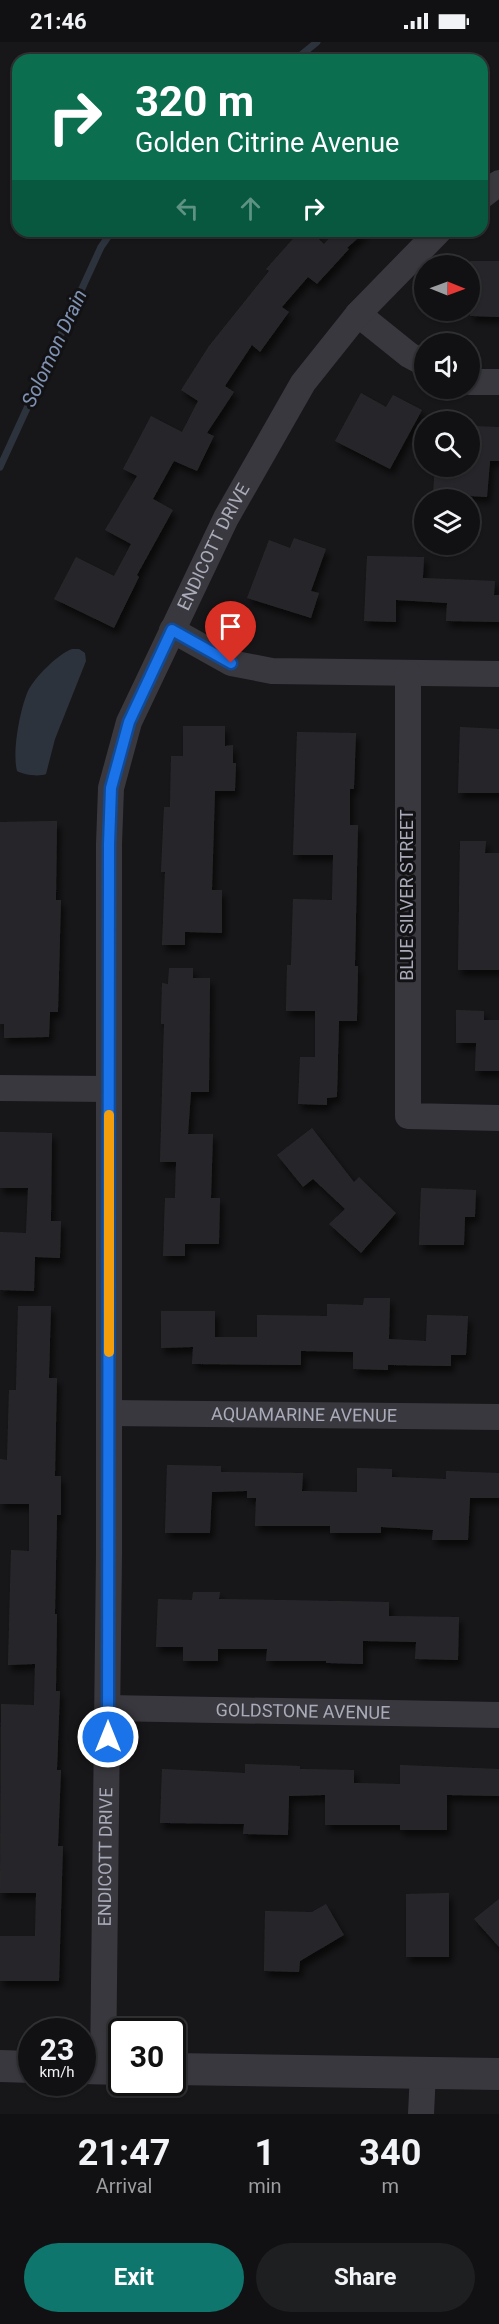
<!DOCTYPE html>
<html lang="en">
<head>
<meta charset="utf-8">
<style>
  :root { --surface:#111113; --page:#1e1f21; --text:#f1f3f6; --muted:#9c9da0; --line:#303133; --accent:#0f766e }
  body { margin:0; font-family:Roboto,sans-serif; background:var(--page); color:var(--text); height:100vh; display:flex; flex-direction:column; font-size:22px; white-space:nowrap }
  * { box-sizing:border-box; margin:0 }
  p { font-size:20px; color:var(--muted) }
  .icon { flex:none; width:33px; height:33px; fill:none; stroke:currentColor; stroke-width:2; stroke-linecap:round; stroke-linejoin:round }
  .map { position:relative; height:2072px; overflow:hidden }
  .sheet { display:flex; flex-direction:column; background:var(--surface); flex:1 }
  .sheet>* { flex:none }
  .guide { position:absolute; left:12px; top:12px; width:476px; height:183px; border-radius:18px; box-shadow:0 2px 4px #0004,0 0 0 2px var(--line); background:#0b6e4f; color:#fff; overflow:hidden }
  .needle { width:39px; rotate:91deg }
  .controls { position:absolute; left:414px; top:213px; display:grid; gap:12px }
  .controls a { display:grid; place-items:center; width:66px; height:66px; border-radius:50%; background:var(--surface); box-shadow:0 2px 4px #0004,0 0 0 2px var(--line); font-size:30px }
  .speed { position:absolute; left:18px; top:1976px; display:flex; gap:12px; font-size:30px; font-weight:700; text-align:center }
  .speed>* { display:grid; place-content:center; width:78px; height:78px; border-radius:50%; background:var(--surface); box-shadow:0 2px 4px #0004,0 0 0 2px var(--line); line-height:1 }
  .speed small { font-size:15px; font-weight:400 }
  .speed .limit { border:3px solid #111; border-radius:9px; background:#fff; color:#111 }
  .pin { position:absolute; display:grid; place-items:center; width:51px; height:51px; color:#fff; margin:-62px -26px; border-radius:50% 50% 50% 0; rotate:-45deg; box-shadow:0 0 6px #0007 }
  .pin .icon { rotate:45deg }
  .me { position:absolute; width:66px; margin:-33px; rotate:0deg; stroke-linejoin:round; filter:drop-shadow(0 0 4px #0008) }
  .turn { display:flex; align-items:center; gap:21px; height:126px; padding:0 24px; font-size:27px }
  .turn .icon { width:78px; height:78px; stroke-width:2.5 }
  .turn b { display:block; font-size:42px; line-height:51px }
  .lanes { display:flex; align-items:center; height:57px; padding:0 24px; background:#0003; justify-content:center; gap:30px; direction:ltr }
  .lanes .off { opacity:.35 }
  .eta { display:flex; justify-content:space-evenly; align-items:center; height:102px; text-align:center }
  .eta b { font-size:36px; font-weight:700; line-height:42px }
  .button { display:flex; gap:12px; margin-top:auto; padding:12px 24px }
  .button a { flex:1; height:69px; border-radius:36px; background:var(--accent); color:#fff; font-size:24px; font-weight:700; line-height:69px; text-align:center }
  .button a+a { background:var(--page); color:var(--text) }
  .status { display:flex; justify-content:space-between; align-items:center; height:42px; padding:0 30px; background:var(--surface); direction:ltr }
  .status svg { height:16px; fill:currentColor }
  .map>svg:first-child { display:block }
</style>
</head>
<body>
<div class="status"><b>21:46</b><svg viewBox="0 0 49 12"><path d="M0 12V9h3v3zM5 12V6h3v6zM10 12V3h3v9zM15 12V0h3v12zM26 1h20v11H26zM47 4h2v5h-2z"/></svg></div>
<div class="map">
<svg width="499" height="2072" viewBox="0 0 499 2072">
  <defs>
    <filter id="shadow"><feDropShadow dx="3.5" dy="6" stdDeviation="3" flood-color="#0009"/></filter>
  </defs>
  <rect width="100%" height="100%" fill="#171719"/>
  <path fill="#2d333d" d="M72,607H79L85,611L86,619L55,697L46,732C39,735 24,733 17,729C12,710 20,667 28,649C34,636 59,611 72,607Z"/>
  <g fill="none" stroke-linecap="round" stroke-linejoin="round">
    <path stroke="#2d333d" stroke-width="7" d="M295,18L317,0
      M0,425L101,205L112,189"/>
  </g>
  <path fill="#28272a" filter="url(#shadow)" d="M300,189H310L324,202L336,189H366L347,206L349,207L317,242L308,235L282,265L289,270L260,310L252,303L225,344L234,350L207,391L214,394L197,429L174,419L153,457L173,468L137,533L139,535L114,586L54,557L76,515L114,534L131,502L105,488L137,434L123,427L151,374L182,390L198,359L181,348L209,304L269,229L266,227Z
    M470,219H499V275L470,274Z
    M361,351L386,365L393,353L422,368L390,427L335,399Z
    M470,384L499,385V419H490L487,455L433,452L435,424H470Z
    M294,496L326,507L311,549L319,551L311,576L247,556L269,498L290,506Z
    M367,514L424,515L423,536L495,539L494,553H499V580L446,579L447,561L396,558V580L364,579Z
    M183,684H225V704L233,703V721H236L235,749H215L212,848H222V891L185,890V903H162L165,830H161L164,765H170L171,714H183Z
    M460,685L499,687V751H458Z
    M297,690L356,691L354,747H350V783H358L355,924H358L357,979H339L337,1055L327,1056V1063L298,1062L300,1015H315V969H286L287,923H291L293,857L332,858L333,813H293Z
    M57,779L56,858H61L58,970H50L49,995L4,996V982H0V780Z
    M460,799H486L485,811H499V928H458Z
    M169,926H193V936H210L209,1050H191L188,1092H213L211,1156H220L219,1202H185V1214H163L165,1156H175L176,1120H160L164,982H161L162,941L168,942Z
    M456,968L484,969V978H499V1029H475L476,1001H456Z
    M312,1086L354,1140L359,1135L396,1171L361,1211L329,1182L345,1167L313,1137L303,1145L277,1113Z
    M0,1090L52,1091L51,1179H61L60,1216L35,1215L34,1249L0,1248V1190L26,1191L28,1146H0Z
    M421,1146L476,1148L475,1175H465L464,1203H419Z
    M364,1256H390L389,1297L426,1299L427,1273L468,1274L466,1313H451V1324L388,1323V1328L353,1327V1310L301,1309V1323L192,1322L193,1305L161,1306V1269H215V1295H257V1273L327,1274V1262L363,1263Z
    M18,1264H51L49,1336H57L55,1434H61V1473H57L55,1572H57L56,1649H60L57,1728H61L58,1804H63L59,1939H0V1894H35L36,1851H0L1,1662L34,1663L35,1622L8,1623L11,1508L29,1509V1462H0V1417L7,1418L9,1348H16Z
    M167,1423L221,1424V1430L303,1431L302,1449L357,1450V1426L392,1427V1435L446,1437V1429L499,1431V1456H470L468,1498H432L433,1488L381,1485V1491H330V1484H255L256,1456H247V1449L212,1450L210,1491H165Z
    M193,1550H220L219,1557L389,1560V1574L459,1575L458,1618L415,1617L416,1600L363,1599V1622L326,1621V1619H266L267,1607H218V1619H183V1605H156L158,1557L192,1558Z
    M245,1722L300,1724V1727L354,1728V1741L400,1742V1723L499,1727V1754L447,1753V1788H400V1783H325V1753L289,1754L288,1793L243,1792L244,1782L160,1781L162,1727L245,1731Z
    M449,1851V1915H406V1852Z
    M499,1857V1905L474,1877Z
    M326,1862L344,1893L300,1919L299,1930L264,1929L265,1869L312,1870Z"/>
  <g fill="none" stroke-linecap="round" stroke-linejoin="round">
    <g stroke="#38383e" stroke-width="26">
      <path d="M482,154L499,141"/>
      <path d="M358,272L409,313L424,321"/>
      <path d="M470,340H499"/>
      <path d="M172,588L231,621L272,629L499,632"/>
      <path d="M408,631V1074L499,1076"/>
      <path d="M0,1046L109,1047"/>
      <path id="s1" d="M109,1371L499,1375"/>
      <path id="s2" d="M108,1666L499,1673"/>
      <path id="s3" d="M103,2027L109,1512V802L111,746L129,680L226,476L303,341L358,272L439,189"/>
      <path d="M421,2072L423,2030"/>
    </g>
    <path stroke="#38383e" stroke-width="32" d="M0,2024L32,2025
      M82,2026L122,2027
      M172,2027L499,2032"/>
  </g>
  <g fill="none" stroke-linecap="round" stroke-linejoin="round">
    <g stroke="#114b97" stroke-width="15">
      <path id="route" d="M108,1695L109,802L111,746L129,680L172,588L231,621"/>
    </g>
    <use href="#route" stroke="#1a73e8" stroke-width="10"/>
    <path stroke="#f59e0b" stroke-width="10" d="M109,1073V1310"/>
  </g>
  <g text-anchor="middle" stroke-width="6" stroke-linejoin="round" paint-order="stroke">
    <g font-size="18" fill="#a9abb9" stroke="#121214">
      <text dy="6" stroke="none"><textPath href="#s3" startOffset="1544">ENDICOTT DRIVE</textPath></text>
      <text transform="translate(407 853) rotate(-90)" y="6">BLUE SILVER STREET</text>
      <text dy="6" stroke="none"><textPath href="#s1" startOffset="195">AQUAMARINE AVENUE</textPath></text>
      <text dy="6" stroke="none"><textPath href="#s2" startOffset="195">GOLDSTONE AVENUE</textPath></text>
      <text dy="6" stroke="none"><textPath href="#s3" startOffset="212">ENDICOTT DRIVE</textPath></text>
    </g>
    <g font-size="20" font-style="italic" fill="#8093b4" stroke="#121214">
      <text transform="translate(54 306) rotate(-65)" y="7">Solomon Drain</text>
    </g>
  </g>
</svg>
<div class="controls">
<a><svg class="needle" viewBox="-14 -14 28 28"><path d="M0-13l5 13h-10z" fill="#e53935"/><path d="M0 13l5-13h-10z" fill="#9c9da0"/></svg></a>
<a><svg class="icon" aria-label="sound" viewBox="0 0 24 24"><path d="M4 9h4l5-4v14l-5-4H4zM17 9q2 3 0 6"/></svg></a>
<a><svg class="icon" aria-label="search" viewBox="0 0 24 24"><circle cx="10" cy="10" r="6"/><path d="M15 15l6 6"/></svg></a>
<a><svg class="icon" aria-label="layers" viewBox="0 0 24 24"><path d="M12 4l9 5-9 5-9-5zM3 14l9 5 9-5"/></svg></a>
</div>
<div class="speed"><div>23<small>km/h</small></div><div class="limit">30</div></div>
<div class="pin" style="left:231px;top:621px;background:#d93025"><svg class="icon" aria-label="arrive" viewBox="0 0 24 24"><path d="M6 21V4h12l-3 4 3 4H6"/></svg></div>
<svg class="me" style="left:108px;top:1695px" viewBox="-20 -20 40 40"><circle r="17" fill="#1a73e8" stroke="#fff" stroke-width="3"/><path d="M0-11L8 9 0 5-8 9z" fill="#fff"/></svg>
<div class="guide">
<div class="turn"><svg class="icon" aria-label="right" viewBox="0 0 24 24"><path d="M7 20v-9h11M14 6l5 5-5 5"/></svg><div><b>320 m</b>Golden Citrine Avenue</div></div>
<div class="lanes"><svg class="icon off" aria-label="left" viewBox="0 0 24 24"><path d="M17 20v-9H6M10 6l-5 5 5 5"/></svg><svg class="icon off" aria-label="ahead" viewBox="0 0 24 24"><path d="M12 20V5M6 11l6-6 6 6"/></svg><svg class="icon" aria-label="right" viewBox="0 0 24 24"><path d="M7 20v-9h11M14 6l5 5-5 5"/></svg></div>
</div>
</div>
<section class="sheet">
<div class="eta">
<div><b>21:47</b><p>Arrival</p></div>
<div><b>1</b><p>min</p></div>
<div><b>340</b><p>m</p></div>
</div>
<div class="button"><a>Exit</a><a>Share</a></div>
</section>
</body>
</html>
